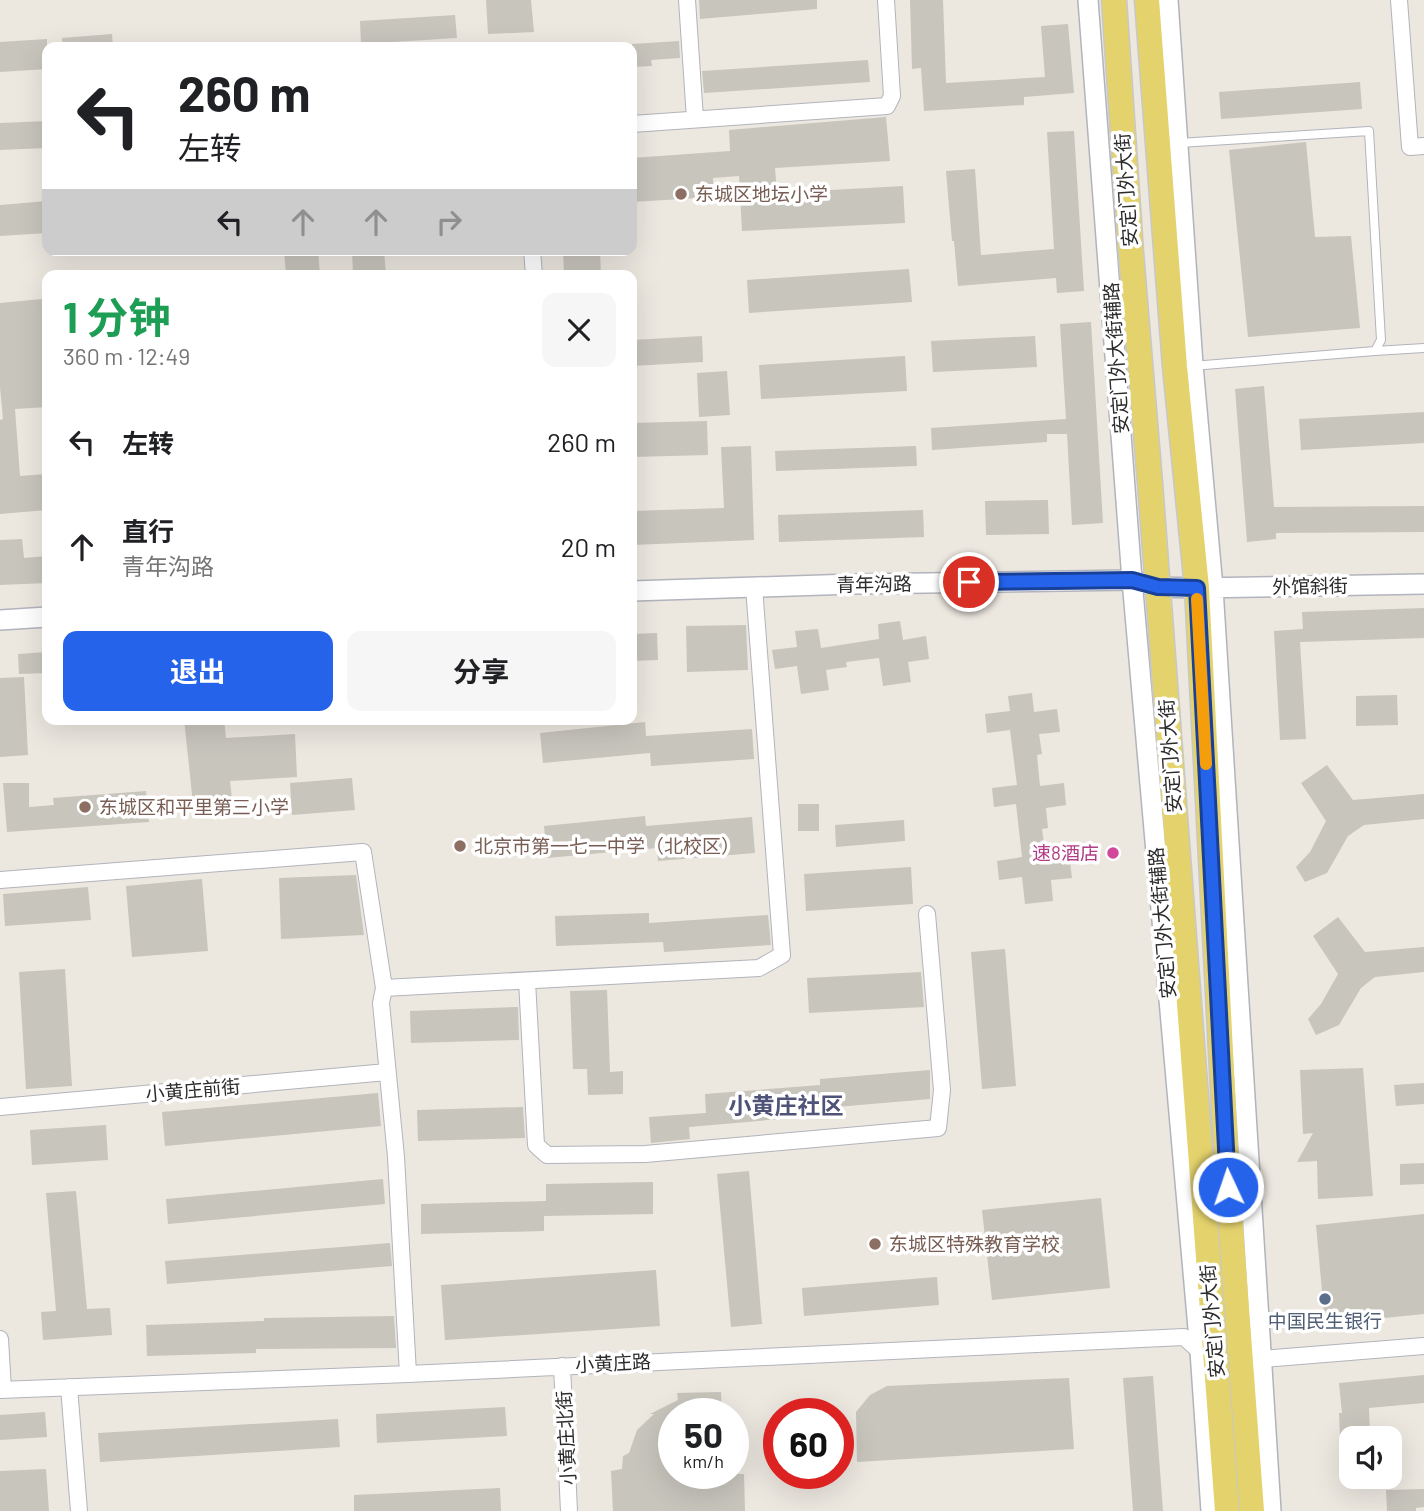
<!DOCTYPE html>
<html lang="zh">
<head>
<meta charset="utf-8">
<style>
  :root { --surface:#fff; --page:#f6f6f6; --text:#202124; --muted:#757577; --accent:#2563eb }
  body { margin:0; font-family:Barlow,"Noto Sans SC",sans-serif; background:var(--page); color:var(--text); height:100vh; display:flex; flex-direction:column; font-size:26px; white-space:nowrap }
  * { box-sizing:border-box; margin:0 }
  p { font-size:23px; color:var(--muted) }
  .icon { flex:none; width:38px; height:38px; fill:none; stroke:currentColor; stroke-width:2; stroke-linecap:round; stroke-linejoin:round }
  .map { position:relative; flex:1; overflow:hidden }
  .details { position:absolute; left:42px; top:270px; width:595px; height:455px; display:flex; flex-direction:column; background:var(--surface); border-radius:14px; box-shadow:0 7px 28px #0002 }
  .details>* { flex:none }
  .hud { position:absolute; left:42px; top:42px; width:595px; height:214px; border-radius:14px; box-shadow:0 7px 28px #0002; background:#fff; color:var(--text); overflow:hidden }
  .controls { position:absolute; left:1339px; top:1426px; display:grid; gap:14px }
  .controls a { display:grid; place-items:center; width:63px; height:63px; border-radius:14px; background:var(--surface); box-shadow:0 7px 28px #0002; font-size:35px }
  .speed { position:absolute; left:658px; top:1398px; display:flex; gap:14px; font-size:35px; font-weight:700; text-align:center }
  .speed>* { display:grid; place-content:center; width:91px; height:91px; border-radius:50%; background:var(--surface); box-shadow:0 7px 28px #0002; line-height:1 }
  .speed small { font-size:18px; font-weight:400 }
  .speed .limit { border:10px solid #d22; background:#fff; color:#111 }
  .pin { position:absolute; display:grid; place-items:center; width:60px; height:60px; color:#fff; margin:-30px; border:4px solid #fff; border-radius:50%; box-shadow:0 2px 7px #0007 }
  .me { position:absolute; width:77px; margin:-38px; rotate:357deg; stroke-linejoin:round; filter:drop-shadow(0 0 5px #0008) }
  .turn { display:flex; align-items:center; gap:24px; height:147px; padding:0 21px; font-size:32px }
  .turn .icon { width:91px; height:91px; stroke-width:2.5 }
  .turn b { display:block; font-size:49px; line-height:60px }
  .lanes { display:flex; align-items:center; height:66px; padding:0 21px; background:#0003; justify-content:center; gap:35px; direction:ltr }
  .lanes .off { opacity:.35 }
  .round { display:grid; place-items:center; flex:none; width:74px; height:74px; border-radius:14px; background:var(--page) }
  .head { display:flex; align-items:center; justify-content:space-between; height:119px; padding:0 21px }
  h1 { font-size:42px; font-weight:700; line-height:52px; color:#1e9e55 }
  .action { display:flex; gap:14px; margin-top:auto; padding:14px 21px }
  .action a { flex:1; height:80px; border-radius:14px; background:var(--accent); color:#fff; font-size:28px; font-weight:700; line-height:80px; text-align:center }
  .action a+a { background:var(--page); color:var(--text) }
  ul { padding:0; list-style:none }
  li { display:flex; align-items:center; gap:21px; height:105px; padding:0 21px }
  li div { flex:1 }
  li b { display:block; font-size:26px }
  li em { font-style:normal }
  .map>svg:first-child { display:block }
</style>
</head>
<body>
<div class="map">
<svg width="1424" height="1511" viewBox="0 0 1424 1511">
  <rect width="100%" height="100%" fill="#ece7df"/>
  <path fill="#c8c5bd" d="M486,0H531L534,32L488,34Z
    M699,0H817V9L700,19Z
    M910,0H943L946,83L1045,77L1041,26L1068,24L1074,93L1024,97V105L924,111L921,68L912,69Z
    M455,15L457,38L361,44L360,21Z
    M112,34L113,47H63L62,38Z
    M47,39V69L0,72V42Z
    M679,41L680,58L651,60L652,66L632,67V44Z
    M868,60L870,82L704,93L702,71Z
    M1360,82L1362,109L1221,119L1219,92Z
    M886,117L890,161L775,168L777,193L903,186L905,223L742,231L739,176L713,178L714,197L632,202V158L730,151L729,130Z
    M47,121V148L0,150V123Z
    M1074,131L1084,291L1057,293L1056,278L958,286L954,241H952L946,171L975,169L981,255L1054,249L1047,132Z
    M1306,142L1315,237L1351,236L1360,328L1248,337L1229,150Z
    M47,201V233L0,236V205Z
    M284,250H318L320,275H286Z
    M352,250H384L386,275H353Z
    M563,250H600L601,275H564Z
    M909,269L912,302L749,313L747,280Z
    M42,299L47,407L15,409L20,476L47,474V510L0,514V420L3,419L0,387V303Z
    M1091,322L1103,523L1072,525L1067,434H1047V442L932,450L931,428L1066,419L1060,324Z
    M702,336L703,362L632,366V340Z
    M1035,336L1037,367L933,372L931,341Z
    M905,356L907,391L761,399L759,365Z
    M727,371L730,415L699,417L697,373Z
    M1264,386L1274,507L1424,506V532L1276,533V539L1247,542L1235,389Z
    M1424,412V443L1301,450L1299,419Z
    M707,421L708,455L632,457V423Z
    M751,446L754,540L632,545V511L724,508L721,447Z
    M916,446L917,466L776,471L775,451Z
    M1048,500L1049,534L986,535L985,501Z
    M923,510L924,537L779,542L778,515Z
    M22,539L24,558L47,556V583L0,585V540Z
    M1424,608V638L1300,642L1306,739L1280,740L1274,631L1303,629L1302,612Z
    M900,621L903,640L926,636L929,659L908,662L911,682L883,686L879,658L846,662L847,667L826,670L829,690L801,694L797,666L775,669L772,650L797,647L795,631L818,629L821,648L879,639L878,624Z
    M746,625L748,670L687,672L686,626Z
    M657,633L658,660L632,661V634Z
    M47,652V673L19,674L18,654Z
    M24,677L28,755L0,757V678Z
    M1032,693L1034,712L1057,709L1060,732L1039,734L1042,754L1037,755L1040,786L1064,783L1066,805L1046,808L1048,828L1042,829L1046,858L1069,855L1072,878L1051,880L1053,901L1025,904L1022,877L999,880L997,861L1022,857L1016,804L994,807L992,788L1017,785L1010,730L987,733L985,714L1010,711L1008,696Z
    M1397,695L1398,725L1356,726V696Z
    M184,719H224L226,738L295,734L297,777L230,781L233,808L194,813Z
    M645,722L646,736L752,729L754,759L651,766L650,753L543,763L540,733Z
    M1327,765L1353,800L1424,794V819L1364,825L1348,836L1327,873L1305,882L1296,867L1310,852L1326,821L1301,783Z
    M352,778L355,810L292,815L290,783Z
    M3,783H29V807L54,805L53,798L146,791L149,822L7,832Z
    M798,804H819V831H798Z
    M645,816L646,826L752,817L755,853L658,861L657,848L547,858L544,826Z
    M904,820L905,841L836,847L835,825Z
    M911,867L913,904L806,911L804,874Z
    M356,875L364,935L281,939L279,878Z
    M202,879L208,951L132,957L126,886Z
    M88,887L91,920L5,926L3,894Z
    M649,913V923L768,915L771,945L664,952L663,942L556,946L555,916Z
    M1338,917L1365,952L1424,947V972L1375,977L1361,988L1339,1025L1316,1035L1308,1019L1321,1004L1338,974L1313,936Z
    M1005,949L1016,1086L982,1089L971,952Z
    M65,969L72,1086L26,1089L19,972Z
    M921,972L924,1007L809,1013L807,978Z
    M607,990L610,1072L623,1071V1094L588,1095L587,1069H573L570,991Z
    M518,1007L519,1040L411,1043L410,1011Z
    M1363,1068L1373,1196L1318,1199L1317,1161L1297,1162L1313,1133L1303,1134L1300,1070Z
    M930,1070V1099L813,1109L814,1116L689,1127L690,1139L651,1143L649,1117L706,1113L705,1094L820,1085V1079Z
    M1424,1083V1104L1396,1106L1394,1085Z
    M378,1093L381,1126L165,1146L162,1112Z
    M523,1107L525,1138L418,1141L417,1110Z
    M106,1125L108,1160L32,1165L30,1130Z
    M1424,1163V1184L1400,1185V1164Z
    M749,1171L762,1324L731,1327L717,1174Z
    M383,1179L385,1204L168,1224L166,1199Z
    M653,1182V1214L544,1216V1231L421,1234V1204L546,1201V1184Z
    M76,1191L87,1309L110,1308L112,1335L43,1340L41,1312L56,1311L46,1193Z
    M1101,1198L1110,1288L992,1300L982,1210Z
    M1424,1214V1314L1325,1324L1316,1225Z
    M390,1243L392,1266L167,1284L165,1261Z
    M656,1270L660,1326L445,1340L441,1285Z
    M937,1277L939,1305L804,1316L802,1288Z
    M394,1316L396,1348L256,1349V1353L147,1356L146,1325L264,1321V1318Z
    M1424,1375V1403L1369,1408L1370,1438H1340L1339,1413H1342L1339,1383Z
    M1153,1376L1163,1511H1133L1123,1378Z
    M1069,1378L1074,1449L857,1462L856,1412L870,1395L887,1386Z
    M721,1392L722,1414H674V1474H744L745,1511H613L611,1471L622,1469L623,1456L629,1453L637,1430L654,1414H650L678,1400L677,1393Z
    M505,1407L507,1436L377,1443L376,1414Z
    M45,1412L47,1437L0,1440V1415Z
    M338,1419L340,1447L100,1462L98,1433Z
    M46,1469L49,1511H0V1471Z
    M500,1488L501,1511H354V1495Z
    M1424,1489V1507L1416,1508V1511H1387L1386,1490Z"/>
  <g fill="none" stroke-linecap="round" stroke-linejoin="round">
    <g stroke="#b2b4bd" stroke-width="10">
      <path id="service" d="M1179,143L1369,131L1381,340L1375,351L1192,366
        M1375,351L1424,348"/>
    </g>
    <g stroke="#b2b4bd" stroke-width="18">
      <path id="minor" d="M687,0L695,119
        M1399,0L1410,147L1424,146
        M632,124L887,106L892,96L886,0
        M532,250L534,275
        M0,880L363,852L384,988L381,1003L396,1157L408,1374
        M527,981L536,1145L547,1155L645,1154L938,1128L942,1090L927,914
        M384,988L759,968L782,955L754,587
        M0,1107L387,1072
        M0,1339L3,1390
        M1262,1359L1424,1346
        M562,1366L569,1511
        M69,1387L79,1511
        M0,1390L408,1374L1184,1337L1204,1355"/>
    </g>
    <g stroke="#b2b4bd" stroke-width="22">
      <path id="tertiary" d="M1088,0L1132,580L1200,1351L1211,1511
        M1168,0L1193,365L1213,588L1271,1511
        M632,591L853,584L1132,580L1158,587L1197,588L1424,584
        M0,620L47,617"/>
    </g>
    <g stroke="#c8c8c8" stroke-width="27">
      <path id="primary" d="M1114,0L1131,253L1150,483L1227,1511
        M1147,0L1175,367L1197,588L1228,1187L1252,1511"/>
    </g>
    <use href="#service" stroke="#fff" stroke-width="8"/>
    <use href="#minor" stroke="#fff" stroke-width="16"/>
    <use href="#tertiary" stroke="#fff" stroke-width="19"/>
    <use href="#primary" stroke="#e4d36c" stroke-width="24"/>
  </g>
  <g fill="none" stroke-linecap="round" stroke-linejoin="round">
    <g stroke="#184099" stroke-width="18">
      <path id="route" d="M969,582L1132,580L1158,587L1197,588L1228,1187"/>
    </g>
    <use href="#route" stroke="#2563eb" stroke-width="12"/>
    <path stroke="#f59e0b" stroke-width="12" d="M1197,599L1206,764"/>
  </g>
  <g fill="#8d6e63" stroke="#fff" stroke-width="2.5">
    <circle cx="681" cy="194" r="7"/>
    <circle cx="85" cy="807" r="7"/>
    <circle cx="460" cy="846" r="7"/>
    <circle cx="875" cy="1244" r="7"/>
  </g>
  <circle fill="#d1479c" stroke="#fff" stroke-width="2.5" cx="1113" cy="853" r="7"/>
  <circle fill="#5c6f8a" stroke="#fff" stroke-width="2.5" cx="1325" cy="1299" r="7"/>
  <g text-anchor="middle" stroke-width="7" stroke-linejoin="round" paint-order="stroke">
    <g font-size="19" fill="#2b2b2b" stroke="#fff">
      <text transform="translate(1126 190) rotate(-94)" y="7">安定门外大街</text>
      <text transform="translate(1116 358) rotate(-94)" y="7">安定门外大街辅路</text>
      <text transform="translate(874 584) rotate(-1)" y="7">青年沟路</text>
      <text transform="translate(1310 586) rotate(-1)" y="7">外馆斜街</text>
      <text transform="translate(1170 756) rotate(-94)" y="7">安定门外大街</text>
      <text transform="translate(1162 923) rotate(-95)" y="7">安定门外大街辅路</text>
      <text transform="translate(193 1090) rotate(-5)" y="7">小黄庄前街</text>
      <text transform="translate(1212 1321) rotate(-95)" y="7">安定门外大街</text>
      <text transform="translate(613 1363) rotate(-3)" y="7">小黄庄路</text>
      <text transform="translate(566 1438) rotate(-93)" y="7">小黄庄北街</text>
    </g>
    <g font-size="19" fill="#785e54" stroke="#fff" text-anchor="start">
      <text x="695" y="201">东城区地坛小学</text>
      <text x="99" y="814">东城区和平里第三小学</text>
      <text x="474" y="853">北京市第一七一中学（北校区）</text>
      <text x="889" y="1251">东城区特殊教育学校</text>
    </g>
    <g font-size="19" fill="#b23c85" stroke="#fff" text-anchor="end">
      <text x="1099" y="860">速8酒店</text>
    </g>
    <g font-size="19" fill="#4e5e75" stroke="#fff">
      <text x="1325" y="1328">中国民生银行</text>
    </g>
    <g font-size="23" font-weight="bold" fill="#505378" stroke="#fff">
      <text x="786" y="1114">小黄庄社区</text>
    </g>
  </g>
</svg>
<div class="controls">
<a><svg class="icon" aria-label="sound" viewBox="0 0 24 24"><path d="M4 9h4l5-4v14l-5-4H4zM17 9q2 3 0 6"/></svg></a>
</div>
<div class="speed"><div>50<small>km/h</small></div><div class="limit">60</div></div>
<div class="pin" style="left:969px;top:582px;background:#d93025"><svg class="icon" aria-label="arrive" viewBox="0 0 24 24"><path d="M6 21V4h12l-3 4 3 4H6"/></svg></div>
<svg class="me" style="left:1228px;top:1187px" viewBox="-20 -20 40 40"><circle r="17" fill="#2563eb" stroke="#fff" stroke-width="3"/><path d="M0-11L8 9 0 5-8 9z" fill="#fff"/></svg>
<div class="hud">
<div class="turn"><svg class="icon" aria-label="left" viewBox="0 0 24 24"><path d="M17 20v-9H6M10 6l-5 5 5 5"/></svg><div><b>260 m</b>左转</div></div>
<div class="lanes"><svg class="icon" aria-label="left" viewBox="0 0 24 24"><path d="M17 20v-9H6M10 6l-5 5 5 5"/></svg><svg class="icon off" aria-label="ahead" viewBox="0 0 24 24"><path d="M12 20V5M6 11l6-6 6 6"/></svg><svg class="icon off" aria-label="ahead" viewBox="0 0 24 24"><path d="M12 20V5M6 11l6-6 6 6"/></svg><svg class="icon off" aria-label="right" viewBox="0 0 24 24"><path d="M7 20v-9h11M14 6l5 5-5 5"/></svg></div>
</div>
<section class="details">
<div class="head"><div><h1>1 分钟</h1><p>360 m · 12:49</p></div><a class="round"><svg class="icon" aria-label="close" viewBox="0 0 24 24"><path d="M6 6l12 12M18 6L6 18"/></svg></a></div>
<ul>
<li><svg class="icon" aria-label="left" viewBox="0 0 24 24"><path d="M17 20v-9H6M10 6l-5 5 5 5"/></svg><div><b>左转</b></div><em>260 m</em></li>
<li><svg class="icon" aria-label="ahead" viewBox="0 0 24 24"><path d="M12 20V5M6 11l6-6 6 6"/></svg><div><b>直行</b><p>青年沟路</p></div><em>20 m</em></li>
</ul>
<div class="action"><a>退出</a><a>分享</a></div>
</section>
</div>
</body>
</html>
